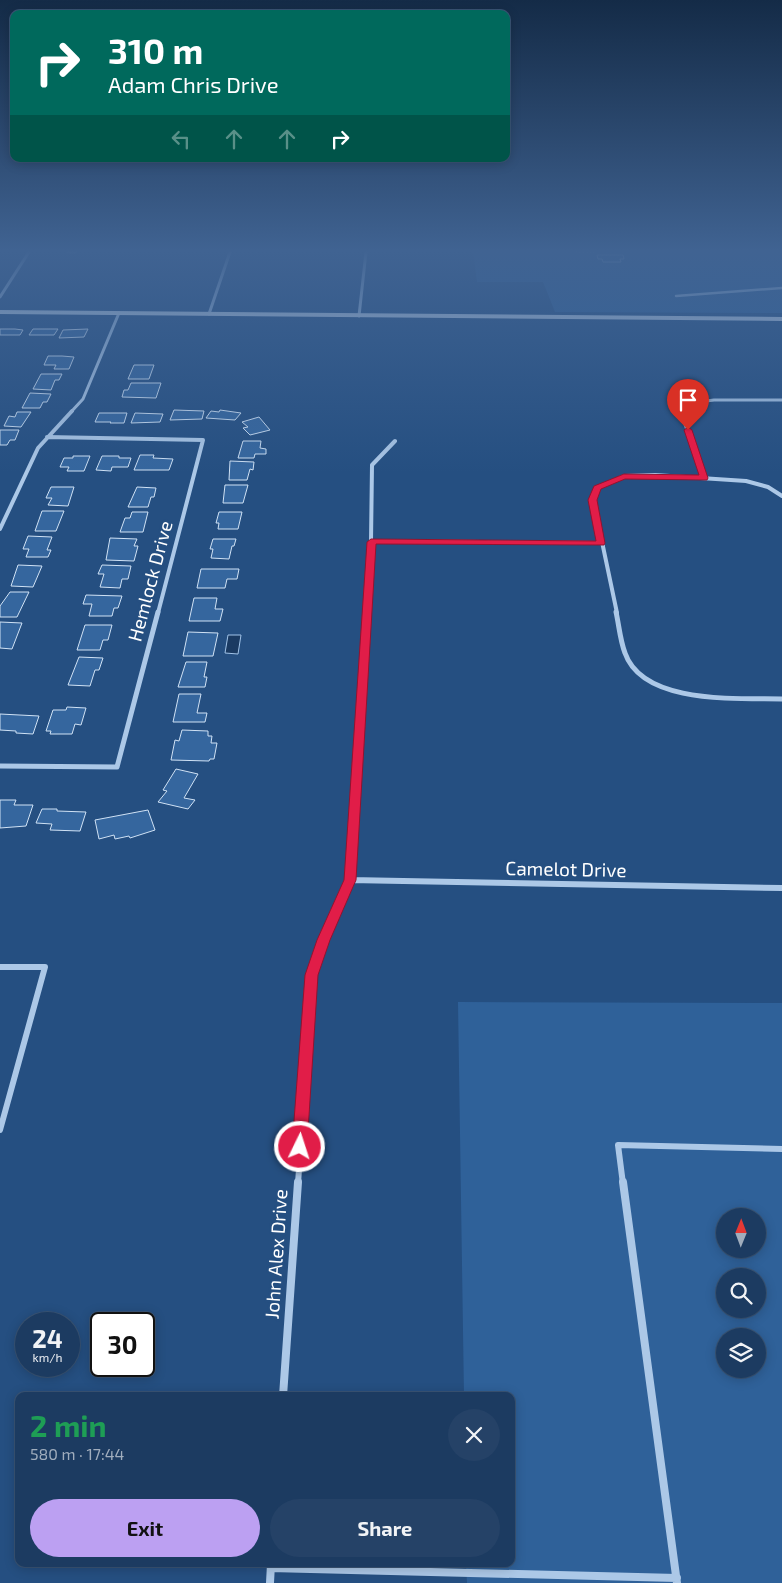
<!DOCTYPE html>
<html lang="en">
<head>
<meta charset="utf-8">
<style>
  :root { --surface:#1c3b61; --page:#254267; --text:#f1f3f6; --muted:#a0adbd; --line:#3a5576; --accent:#bca0f2 }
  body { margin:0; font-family:"Exo 2",sans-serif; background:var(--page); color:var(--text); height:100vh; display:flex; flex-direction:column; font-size:19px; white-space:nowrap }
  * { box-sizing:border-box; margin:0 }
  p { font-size:16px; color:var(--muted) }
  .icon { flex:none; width:28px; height:28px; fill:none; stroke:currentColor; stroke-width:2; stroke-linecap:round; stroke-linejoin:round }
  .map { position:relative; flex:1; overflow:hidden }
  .details { position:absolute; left:15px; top:1392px; width:500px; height:175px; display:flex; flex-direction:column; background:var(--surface); border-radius:10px; box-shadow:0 2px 12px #0003,0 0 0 1px var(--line) }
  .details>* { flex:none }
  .top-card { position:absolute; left:10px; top:10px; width:500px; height:152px; border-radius:10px; box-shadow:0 2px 12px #0003,0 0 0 1px var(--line); background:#00695c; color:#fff; overflow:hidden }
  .needle { width:32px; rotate:1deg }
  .controls { position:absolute; left:716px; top:1208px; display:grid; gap:10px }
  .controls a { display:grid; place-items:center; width:50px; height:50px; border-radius:50%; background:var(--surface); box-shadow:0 2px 12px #0003,0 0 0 1px var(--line); font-size:25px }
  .speed { position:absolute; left:15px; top:1312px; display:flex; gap:10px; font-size:25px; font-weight:700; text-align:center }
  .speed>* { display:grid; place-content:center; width:65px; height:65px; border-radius:50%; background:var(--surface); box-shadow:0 2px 12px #0003,0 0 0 1px var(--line); line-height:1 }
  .speed small { font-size:12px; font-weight:400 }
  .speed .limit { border:2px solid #111; border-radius:8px; background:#fff; color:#111 }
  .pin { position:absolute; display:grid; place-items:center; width:42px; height:42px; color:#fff; margin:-51px -21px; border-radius:50% 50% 50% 0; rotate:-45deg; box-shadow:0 0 5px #0007 }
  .pin .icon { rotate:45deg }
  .me { position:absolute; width:55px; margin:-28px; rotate:4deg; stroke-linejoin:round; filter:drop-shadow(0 0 4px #0008) }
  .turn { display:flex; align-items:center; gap:18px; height:105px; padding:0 15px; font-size:22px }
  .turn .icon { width:65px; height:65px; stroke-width:2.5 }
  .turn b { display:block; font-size:35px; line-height:42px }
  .lanes { display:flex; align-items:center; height:48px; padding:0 15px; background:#0003; justify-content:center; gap:25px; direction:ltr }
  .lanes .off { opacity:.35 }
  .round { display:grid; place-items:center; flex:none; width:52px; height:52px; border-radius:26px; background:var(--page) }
  .summary { display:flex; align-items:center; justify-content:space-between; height:85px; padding:0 15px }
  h1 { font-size:30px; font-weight:700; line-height:38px; color:#1e9e55 }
  .primary-button { display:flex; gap:10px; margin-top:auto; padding:10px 15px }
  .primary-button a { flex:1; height:58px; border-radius:30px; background:var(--accent); color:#111; font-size:20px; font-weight:700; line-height:58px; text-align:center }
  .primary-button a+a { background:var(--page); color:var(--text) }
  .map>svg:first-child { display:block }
</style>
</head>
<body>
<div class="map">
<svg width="782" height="1583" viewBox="0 0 782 1583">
  <rect width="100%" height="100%" fill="#254f81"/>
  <path fill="#2f6199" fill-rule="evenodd" d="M473,252H782V313L555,312L543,282H477Z
    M458,1002L782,1003V1583H467L466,1564H511V1396H464ZM725,1216H758V1249H725ZM725,1276H758V1309H725ZM725,1336H758V1369H725Z"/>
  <path fill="#1a3a62" stroke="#a1c3e8" d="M228,635H241L238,654L225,653Z"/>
  <path fill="#35669e" stroke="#d0e2f5" d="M597,255H623L624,259H620L621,262H603L602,259H598Z
    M0,329H15L23,330L20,335H0Z
    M33,329H58L54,335H29Z
    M88,329L84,337L59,338L63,330Z
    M48,356H62L74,357L69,369H54L56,365H44Z
    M134,365H154L149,379H128Z
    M41,374H62L59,380H55L51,390L33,389Z
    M131,383H161L156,398L122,397L124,390H128Z
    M30,393L51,394L47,402H43L40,408H22Z
    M174,410L204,411L202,419L170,420Z
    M220,410L241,413L235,420L206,418L211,411L219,412Z
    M17,412H31L21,427L4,426L9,416L15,417Z
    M99,413H127L124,423H110L111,422H95Z
    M135,413L163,414L160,422L131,423Z
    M259,417L270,430L250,435L243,428L248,427L242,422Z
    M0,430H19L15,440H10L7,445H0Z
    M243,441H261L260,448L266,449V454H255L254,458H238Z
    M140,455H154L153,458L173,459L169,470H134Z
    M73,456H90L84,471H67L69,467H60L64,458H73Z
    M102,456H119V458H131L128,467H112L111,471L96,470Z
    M230,461L254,462L253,470L250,469L247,480H229Z
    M225,485H248L243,503H223Z
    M51,487H74L68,506L48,505L52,498H46Z
    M137,487L156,488L154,497H151L148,507H128Z
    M42,511H64L56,531H35Z
    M132,512H148L143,532H120L125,518H130Z
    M219,512H242L238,529H218L219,523H216Z
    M28,536L52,537L47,550H51L48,557H26L29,549H23Z
    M110,538L137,539L134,546H138L134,561L106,560Z
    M213,539H236L234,546H232L229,559L211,558L213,549H210Z
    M18,565L42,566L33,587L11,586Z
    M102,565L131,566L128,579H122L120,588L100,587L104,574H98Z
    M201,569H239L237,579H227L225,588H197Z
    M10,592H29L17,617H0V606Z
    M86,595L122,596L118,608H114L112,616H89L92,604H83Z
    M194,598H217L215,609H223L220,621H189Z
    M0,622L22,623L12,649L0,648Z
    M85,625H112L108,640H103L100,650H77Z
    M188,632L218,633L213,656H183Z
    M79,657L103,658L99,670H95L90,686L68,685Z
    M186,662H207L204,677H207L205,687H178Z
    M179,694H201L197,713H207L205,722H173Z
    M67,707L86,708L81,725L75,724L72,734H50L51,731H46L53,710H66Z
    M0,714L39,716L33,734L16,733V731L0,730Z
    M182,730L208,731V736H212L211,743H217L214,759H210L209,761L171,760L175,740L179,741Z
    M176,769L198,774L184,798L195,800L188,809L158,802L167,791L163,790Z
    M0,800H16L14,805H33L26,826L0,828Z
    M42,809H57V811L86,812L80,831L50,830L52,824L36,823Z
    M148,810L155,830L130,838L129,836L115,839L114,835L99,839L95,820Z"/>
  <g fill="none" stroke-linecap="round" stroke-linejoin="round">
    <path stroke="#acc8e7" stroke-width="2" stroke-dasharray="1 2.5" stroke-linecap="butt" d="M576,252H596"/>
    <path stroke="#acc8e7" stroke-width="2.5" d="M676,296L782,288"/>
    <path stroke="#acc8e7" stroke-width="3" d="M69,252H76
      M0,297L29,252
      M209,314L230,252
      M359,316L366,252
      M71,412L83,399L119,313
      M684,412L691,403L714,400H782"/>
    <path stroke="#acc8e7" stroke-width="4" d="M685,411L682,414L704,478
      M47,437L203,440L158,613
      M0,529L38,448L72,411
      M371,541L601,543
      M367,613L371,541L372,465L395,441
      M617,613L593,499L597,488L624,476L655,475L746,481L768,487L782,496"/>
    <path stroke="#acc8e7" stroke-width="5" d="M616,612C619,625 620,640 625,653C643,705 739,698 782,699
      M0,766L117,767L158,612
      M351,866L367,612"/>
    <path stroke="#acc8e7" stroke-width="6" d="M350,880L782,888
      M0,967H45L0,1130
      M298,1184L312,975L323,940L350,880L351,864
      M623,1184L618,1145L782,1149"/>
    <path stroke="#acc8e7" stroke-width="8" d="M623,1182L677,1583
      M283,1396L298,1182
      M271,1568L677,1578
      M270,1583L271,1564"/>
    <path fill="#d6e5f6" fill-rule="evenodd" d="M0,310L782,317V321L0,314Z"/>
  </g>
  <linearGradient id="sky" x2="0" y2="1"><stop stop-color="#142b47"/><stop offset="0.53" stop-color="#406392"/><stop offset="1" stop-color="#406392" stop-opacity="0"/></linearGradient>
  <rect width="782" height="473" fill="url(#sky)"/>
  <path fill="#e11d48" stroke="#92132f" d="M688,427L692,430L708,478L707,480L625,479L601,489L597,500L605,543L604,545L376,544L356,880L330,940L318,975L307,1147L305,1152L300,1154L294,1152L292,1147L305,975L317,940L344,880L367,542L371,539L596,541L588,500L594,486L624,474L699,475L684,430Z"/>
  <g text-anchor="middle" stroke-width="5" stroke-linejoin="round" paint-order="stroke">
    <g font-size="19" fill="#fff" stroke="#254f81">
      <text transform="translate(150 581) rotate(-75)" y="7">Hemlock Drive</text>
      <text transform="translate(566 869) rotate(1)" y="7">Camelot Drive</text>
      <text transform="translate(276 1254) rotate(-86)" y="7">John Alex Drive</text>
    </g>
  </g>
</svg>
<div class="controls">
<a><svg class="needle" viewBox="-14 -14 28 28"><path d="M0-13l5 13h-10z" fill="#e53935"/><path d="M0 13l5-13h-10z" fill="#a0adbd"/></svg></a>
<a><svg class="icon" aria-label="search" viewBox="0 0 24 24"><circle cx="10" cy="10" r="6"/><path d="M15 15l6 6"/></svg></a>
<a><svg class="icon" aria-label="layers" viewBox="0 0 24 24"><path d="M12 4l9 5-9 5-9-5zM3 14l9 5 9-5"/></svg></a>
</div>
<div class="speed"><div>24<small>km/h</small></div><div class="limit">30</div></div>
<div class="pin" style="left:688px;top:430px;background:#d93025"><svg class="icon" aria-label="arrive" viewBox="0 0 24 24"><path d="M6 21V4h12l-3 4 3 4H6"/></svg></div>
<svg class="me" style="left:300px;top:1147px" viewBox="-20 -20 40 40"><circle r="17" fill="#e11d48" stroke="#fff" stroke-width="3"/><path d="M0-11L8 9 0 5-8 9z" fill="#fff"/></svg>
<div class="top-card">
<div class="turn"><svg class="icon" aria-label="right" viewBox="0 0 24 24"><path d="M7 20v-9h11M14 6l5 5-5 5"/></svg><div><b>310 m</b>Adam Chris Drive</div></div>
<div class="lanes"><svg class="icon off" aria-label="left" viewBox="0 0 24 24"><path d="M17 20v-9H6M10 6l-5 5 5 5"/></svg><svg class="icon off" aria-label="ahead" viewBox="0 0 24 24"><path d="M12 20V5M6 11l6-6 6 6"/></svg><svg class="icon off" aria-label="ahead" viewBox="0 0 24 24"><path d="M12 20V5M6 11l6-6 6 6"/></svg><svg class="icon" aria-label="right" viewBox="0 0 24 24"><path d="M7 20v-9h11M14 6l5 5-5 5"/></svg></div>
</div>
<section class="details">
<div class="summary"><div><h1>2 min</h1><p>580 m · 17:44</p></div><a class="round"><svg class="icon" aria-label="close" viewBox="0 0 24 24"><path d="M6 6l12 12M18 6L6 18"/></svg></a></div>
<div class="primary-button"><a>Exit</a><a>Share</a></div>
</section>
</div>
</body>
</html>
